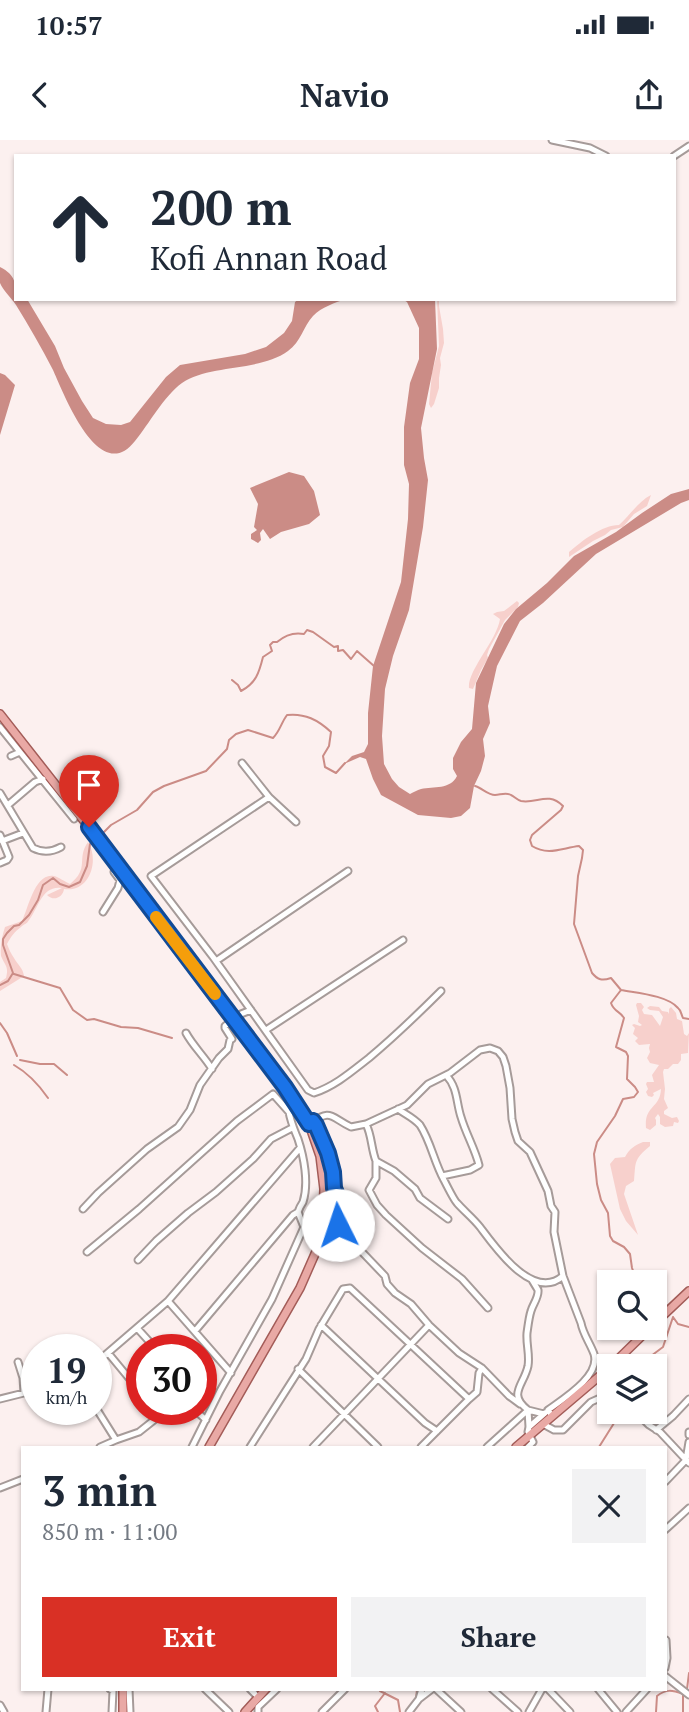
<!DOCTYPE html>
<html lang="en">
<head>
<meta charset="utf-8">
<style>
  :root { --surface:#fff; --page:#f2f2f3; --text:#1f2937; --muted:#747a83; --accent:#d93025 }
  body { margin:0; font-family:"PT Serif",serif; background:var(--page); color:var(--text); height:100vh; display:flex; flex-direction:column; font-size:26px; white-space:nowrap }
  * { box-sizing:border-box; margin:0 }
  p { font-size:23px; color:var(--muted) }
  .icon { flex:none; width:38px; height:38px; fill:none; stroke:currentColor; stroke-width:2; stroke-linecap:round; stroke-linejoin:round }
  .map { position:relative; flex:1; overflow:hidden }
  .panel { position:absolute; left:21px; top:1306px; width:646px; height:245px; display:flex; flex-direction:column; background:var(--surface); border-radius:0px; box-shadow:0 2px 5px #0004 }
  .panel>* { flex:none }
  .top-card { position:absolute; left:14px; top:14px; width:662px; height:147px; border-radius:0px; box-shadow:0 2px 5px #0004; background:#fff; color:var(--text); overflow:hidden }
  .tools { position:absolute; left:597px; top:1130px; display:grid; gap:14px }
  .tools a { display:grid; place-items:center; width:70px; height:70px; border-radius:0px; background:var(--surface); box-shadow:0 2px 5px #0004; font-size:35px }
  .speed { position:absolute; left:21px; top:1194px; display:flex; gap:14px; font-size:35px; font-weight:700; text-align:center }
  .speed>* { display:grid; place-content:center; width:91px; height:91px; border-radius:50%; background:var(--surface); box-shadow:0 2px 5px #0004; line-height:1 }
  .speed small { font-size:18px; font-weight:400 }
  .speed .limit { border:10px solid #d22; background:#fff; color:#111 }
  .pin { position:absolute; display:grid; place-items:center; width:60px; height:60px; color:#fff; margin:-72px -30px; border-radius:50% 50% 50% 0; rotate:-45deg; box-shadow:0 0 7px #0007 }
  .pin .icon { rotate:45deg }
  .me { position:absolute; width:77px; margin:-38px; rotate:356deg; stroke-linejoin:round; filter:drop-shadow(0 0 5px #0008) }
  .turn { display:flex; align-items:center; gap:24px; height:147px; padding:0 21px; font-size:32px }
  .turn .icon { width:91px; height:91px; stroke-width:2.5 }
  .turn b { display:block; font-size:49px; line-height:60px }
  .round { display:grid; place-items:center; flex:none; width:74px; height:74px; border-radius:0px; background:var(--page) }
  .overview { display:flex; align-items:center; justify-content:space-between; height:119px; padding:0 21px }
  h1 { font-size:42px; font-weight:700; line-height:52px }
  .action { display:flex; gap:14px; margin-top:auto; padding:14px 21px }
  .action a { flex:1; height:80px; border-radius:0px; background:var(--accent); color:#fff; font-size:28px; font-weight:700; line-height:80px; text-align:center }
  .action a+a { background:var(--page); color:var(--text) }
  .status { display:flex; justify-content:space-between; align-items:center; height:49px; padding:0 35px; background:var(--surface); direction:ltr }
  .status svg { height:19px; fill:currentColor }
  header { display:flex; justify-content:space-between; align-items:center; height:91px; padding:0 21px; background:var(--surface); font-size:32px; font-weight:700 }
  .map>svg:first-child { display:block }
</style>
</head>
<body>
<div class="status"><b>10:57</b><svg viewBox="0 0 49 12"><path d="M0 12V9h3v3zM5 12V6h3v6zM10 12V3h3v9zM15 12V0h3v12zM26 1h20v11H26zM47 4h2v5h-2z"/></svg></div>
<header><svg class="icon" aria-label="back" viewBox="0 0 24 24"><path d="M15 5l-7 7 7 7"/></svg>Navio<svg class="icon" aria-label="share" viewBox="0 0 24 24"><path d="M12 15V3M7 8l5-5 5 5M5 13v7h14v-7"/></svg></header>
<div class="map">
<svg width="689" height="1572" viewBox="0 0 689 1572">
  <rect width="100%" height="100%" fill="#fcf0ef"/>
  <path fill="#f7d0cc" d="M437,159H439V166L443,189L444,203L440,218L441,225L439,238V248L434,264L431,268L429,264L432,233L439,206Z
    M651,355L647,366L634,374L623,387L611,390L605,395L593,401L569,417V412C582,401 602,385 619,385C630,375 639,361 651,355Z
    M517,461L519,463L518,467L505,480L489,509L487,515L488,518L481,530L473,549L469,548C467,531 497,500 500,479L493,474L497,472L504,471Z
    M88,702C100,721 89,753 64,749C63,757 54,762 47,755L62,748C42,745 39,767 29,780C26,785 25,783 21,787C15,791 10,798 7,804C9,809 11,814 14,818C18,825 23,828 24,836L0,851V842L6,838C9,826 5,826 1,816C0,806 2,796 5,787L22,781C28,769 35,732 54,736C59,737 65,742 70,744C90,728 76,719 88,702Z
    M637,863H641L644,867L642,870L644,874L652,875L660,886L663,877L659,871L650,870L647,868L650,866L659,867L662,871L668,872L669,874V869L671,867L676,873L677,879L682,881L684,894L687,896L689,893L688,913L681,914V920L678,924H673L668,929H664L663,932L665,949L664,959L668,968L664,971V974L672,978L677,977L679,981L678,983L674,982L673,986L665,987L660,984V977L658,974L655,978L656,980V985L650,990L646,988C644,965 660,969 661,949L653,953L654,955L652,957L648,956L646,952L648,949L646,944L647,942H654L652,935L659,925L650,923L647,918L650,912L649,908L650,904L639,905L635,901L638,898L633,894L635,888L632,885L634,884L640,886L642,885L638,882L639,876L636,865Z
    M643,1002H650V1006C633,1020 636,1022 634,1041L626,1046L624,1054L638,1095L626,1081L620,1069L610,1024L615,1018L625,1017C629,1009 635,1005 643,1002Z"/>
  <path fill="#cb8c86" d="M0,127C16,135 16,144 16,159H27L55,206L64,228L82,261L93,278L106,284L121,285L130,282L166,237L180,225L245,214L266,207L284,193L292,181L295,162L299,159H346C334,163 322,167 313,176C303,187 301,202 288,211C259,232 209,224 182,243C164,256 149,284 135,301C99,347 64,254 53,230C41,207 29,186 16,165C11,158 3,150 0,143C0,139 0,132 0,127Z
    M402,159H435L437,209L421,288L424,318L428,340L423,387L409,470L393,516L385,549L382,596L384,624L392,639L399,647L410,654C414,652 417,650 421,649C434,646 450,650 457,636L453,629V618L461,602L472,589L476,543L504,484L516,469L547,443L574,416L616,392L642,373L671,354L689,349V360L681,363L596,414L543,463L520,481L497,526L488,566L490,583L483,599L485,616L481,631L474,646L470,668L461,676L451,678L418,675L381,655L373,639L366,619L360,617L344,624L352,616L364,612L368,604V573L373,526L401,442L408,379L409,344L404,325V287L410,243L419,219V188L407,162Z
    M0,233L5,235L15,245L0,295Z
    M289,332L304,336L314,351L320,375L309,384L281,392L270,399L263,389L260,393L261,400L258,403L251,399V394L257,390L254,387L258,364L250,348Z"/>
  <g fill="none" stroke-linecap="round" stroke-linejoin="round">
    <path stroke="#cb8c86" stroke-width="2" d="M232,540L238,545L241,551C256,543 259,533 263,517L272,511L270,505L273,502H277C284,496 294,492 304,494L307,490L313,492L334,507L338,506V511L343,510L351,519L357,511L374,526
      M475,646C482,648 488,655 495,655C500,655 506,652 511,655C515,657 517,660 521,661C537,664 548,651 563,666L561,670L532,695L530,700L532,706C548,716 562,708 579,706L583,710L582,718L578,736L574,784L592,833C598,840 602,841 611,838L621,850L611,863C614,872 620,871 624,878L616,907L626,912L628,916L627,939L635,947L638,952L634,957L623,959L615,976L597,1002L594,1014L597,1044L601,1060L608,1073L610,1096L613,1101L624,1107L630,1114L632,1128L638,1143
      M104,692L111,685L137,670L153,652L164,646L206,631L227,609L229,600L236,594L248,590L273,598C280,591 281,583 287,575C305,573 318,580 331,592L329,606L323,616L325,627L336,633L345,623
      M14,834L60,848L73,870L87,880L94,879L121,887L138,888L172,898
      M0,845L8,841L13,833L3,805V799L7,793L14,786L19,785L29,775L38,760L43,745L53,738L60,744L69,747L80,742L87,726L90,704
      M621,850C636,853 667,855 678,868C681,870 681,874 683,878L689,879
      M0,883L7,893L17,916
      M20,920L40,924H54L67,935
      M14,925C28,933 39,945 48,958
      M654,1157L657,1160
      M662,1165L667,1170
      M673,1177L678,1184L689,1187
      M635,1227L642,1220L651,1216L663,1207L673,1177
      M599,1307L621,1272
      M384,1549L380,1551L398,1560L400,1572
      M687,1549L689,1533
      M416,1559L417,1549
      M378,1572L375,1566L385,1553
      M656,1572L657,1556C666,1549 672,1550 683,1554V1572"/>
    <g stroke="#a69b99" stroke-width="9">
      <path id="minor" d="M552,0L590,8L606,16
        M674,16L689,6
        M0,587L20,612
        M11,616L20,612L74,679
        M242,623L269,657L296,682
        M0,653L33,708C43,713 52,712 61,707
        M269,657L151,736L213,817L308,950L314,953C335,946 351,932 369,918C394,897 418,874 441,851
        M8,665L35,642L43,639
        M0,695L9,717L7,720L0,723
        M2,701L23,693
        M103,772L118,748L120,740L114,732L117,723
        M216,821L348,731
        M266,890L403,800
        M186,893C193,906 204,916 212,929
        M398,969C405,974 414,978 420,985C431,1002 434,1022 444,1040C446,1044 454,1060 457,1063C464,1071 473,1078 480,1087C495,1107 533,1162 563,1136
        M313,981C327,1000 331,1024 334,1046C335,1052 338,1057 338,1062C339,1072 335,1081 341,1090L385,1136L387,1144L395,1153L411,1164L429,1185L459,1213L482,1228L509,1256L520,1264
        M309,984C332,968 330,977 351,987L366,984L407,965L428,944L450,933L480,910L490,908L498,911L503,917L506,926L510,948L512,979L515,992L518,1001L530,1012L548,1051L551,1066L555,1072L554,1092L563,1136L581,1183C583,1194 590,1203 594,1214C601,1236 563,1259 548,1270L552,1276
        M366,984C372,996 371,1008 376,1021L394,1031L415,1049L420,1058L448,1079
        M376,1021V1038L369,1050L377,1065L386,1075L422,1108L462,1139L488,1168
        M442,1036L470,1030L479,1025C475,1009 466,994 461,977C456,962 458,948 446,935
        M83,1069L98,1053L147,1009L178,987L190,970L200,945L219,918L228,909L230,900L232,899L225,888V886L241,874L251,870
        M87,1112L139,1069L237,981L273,954L289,972
        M138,1120L156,1101L188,1073L216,1052L253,1019L271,999L292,988
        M168,1161L231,1233
        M321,1185L425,1283L437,1291
        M137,1188L156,1209
        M195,1191L293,1075L298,1072
        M109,1214L142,1254
        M96,1223L168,1161L300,1008
        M298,1229L378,1307
        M654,1248L655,1245
        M0,1259L24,1253L23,1238L18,1222
        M469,1259L477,1252L479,1233L482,1228
        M96,1268L116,1300L139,1292L168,1269
        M196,1269V1271L206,1280
        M636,1272L649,1285L660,1292L689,1323
        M543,1284L554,1290H563L591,1262L609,1254
        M529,1287L545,1273
        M656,1290L673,1276L689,1259
        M689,1292V1295
        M100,1307L116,1300
        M192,1307L220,1251L272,1159L304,1087L298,1072C299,1069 301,1065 303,1062C309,1043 304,1017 298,999C294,989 291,983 289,972L298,965
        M250,1307L306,1219L319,1189L343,1149L350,1148L469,1259L421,1307
        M313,1307L429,1185
        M487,1307L528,1270L544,1274
        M528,1307L533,1302L528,1292L529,1287L528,1270C507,1254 524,1245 528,1226C530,1215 526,1204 527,1193C528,1186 529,1177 531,1171C533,1164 539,1157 538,1150C537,1148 533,1142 532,1140
        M665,1342L686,1320L689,1302
        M0,1348L23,1339
        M665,1390L689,1368
        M665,1528L667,1518L666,1500
        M665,1536L689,1555
        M110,1549L113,1551L112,1572
        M129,1549L130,1572
        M205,1549L229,1572
        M250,1549L258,1557
        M436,1549L461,1572
        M492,1549L518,1572
        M548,1549L570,1572
        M598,1549L617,1572
        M419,1559L432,1549
        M0,1565L4,1572
        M46,1572L48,1549
        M258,1572V1567L277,1549
        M322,1572L345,1549
        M409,1572L419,1559L422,1549
        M529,1572L542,1549
        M626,1572L647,1549"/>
    </g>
    <g stroke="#a35c58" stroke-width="10">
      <path id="major" d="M0,574L117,723L285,947L309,984L320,1016L324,1049L323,1076L318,1107L300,1148L209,1307
        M654,1184L689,1151
        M610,1227L650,1188
        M516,1307L609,1228
        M123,1549V1572
        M245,1572L266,1549"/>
    </g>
    <use href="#minor" stroke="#fff" stroke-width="5"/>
    <use href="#major" stroke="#e9a9a5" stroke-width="7"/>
  </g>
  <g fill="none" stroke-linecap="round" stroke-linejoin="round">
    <g stroke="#114b97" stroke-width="18">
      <path id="route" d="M89,687L285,947L309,984L313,981L316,985L328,1013L333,1032L334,1048L338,1058V1085"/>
    </g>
    <use href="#route" stroke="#1a73e8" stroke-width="12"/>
    <path stroke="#f59e0b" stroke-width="12" d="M156,777L215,854"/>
  </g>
</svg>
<div class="tools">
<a><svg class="icon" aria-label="search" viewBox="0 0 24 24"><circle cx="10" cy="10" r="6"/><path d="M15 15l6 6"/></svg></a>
<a><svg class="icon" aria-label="layers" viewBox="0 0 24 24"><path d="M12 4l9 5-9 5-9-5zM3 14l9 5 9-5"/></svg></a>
</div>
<div class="speed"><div>19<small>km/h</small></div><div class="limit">30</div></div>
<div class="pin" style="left:89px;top:687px;background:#d93025"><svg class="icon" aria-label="arrive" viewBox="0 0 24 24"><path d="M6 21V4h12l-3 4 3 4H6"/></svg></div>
<svg class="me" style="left:338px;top:1085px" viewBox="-20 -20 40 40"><circle r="19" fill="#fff"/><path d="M0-13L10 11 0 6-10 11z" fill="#1a73e8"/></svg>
<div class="top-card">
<div class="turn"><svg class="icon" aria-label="ahead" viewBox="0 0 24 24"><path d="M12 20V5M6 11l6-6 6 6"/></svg><div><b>200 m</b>Kofi Annan Road</div></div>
</div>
<section class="panel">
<div class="overview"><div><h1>3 min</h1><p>850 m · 11:00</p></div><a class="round"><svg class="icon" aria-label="close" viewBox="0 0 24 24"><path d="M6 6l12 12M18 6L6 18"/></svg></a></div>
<div class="action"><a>Exit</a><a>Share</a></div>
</section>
</div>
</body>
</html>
